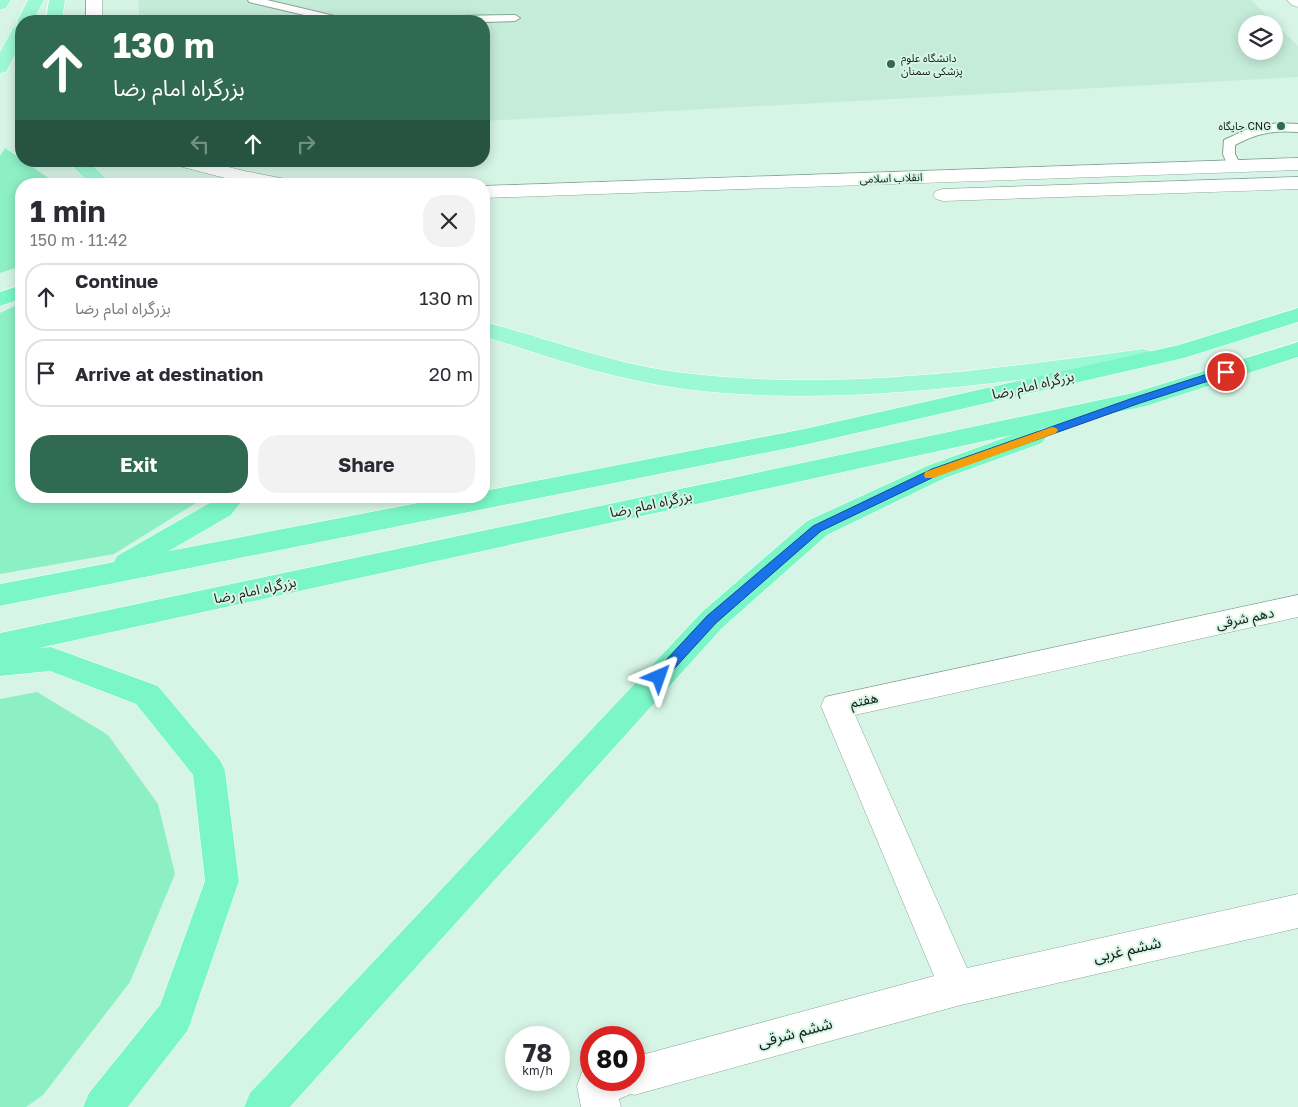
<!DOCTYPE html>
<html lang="en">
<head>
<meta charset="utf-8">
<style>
  :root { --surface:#fff; --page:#f2f2f3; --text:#2b2b33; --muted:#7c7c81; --line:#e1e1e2; --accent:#316a53 }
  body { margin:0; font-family:"Golos Text","Noto Sans Arabic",sans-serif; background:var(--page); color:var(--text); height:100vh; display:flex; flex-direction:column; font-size:19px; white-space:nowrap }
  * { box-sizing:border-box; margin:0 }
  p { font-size:16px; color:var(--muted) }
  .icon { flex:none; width:28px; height:28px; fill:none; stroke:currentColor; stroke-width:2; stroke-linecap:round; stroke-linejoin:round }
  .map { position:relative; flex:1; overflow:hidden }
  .panel { position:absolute; left:15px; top:178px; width:475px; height:325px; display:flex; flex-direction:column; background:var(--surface); border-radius:20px; box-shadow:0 2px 12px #0003 }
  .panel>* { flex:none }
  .banner { position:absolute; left:15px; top:15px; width:475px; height:152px; border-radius:20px; box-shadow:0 2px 12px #0003; background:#316a53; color:#fff; overflow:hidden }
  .fabs { position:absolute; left:1238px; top:15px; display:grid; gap:10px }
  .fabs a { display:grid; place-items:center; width:45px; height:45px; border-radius:50%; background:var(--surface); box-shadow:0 2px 12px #0003; font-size:25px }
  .speed { position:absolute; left:505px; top:1026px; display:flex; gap:10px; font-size:25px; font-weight:700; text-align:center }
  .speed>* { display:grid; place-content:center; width:65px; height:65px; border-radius:50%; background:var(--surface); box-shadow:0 2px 12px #0003; line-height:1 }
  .speed small { font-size:12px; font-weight:400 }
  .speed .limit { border:8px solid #d22; background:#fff; color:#111 }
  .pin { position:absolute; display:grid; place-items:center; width:42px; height:42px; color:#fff; margin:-21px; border:2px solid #fff; border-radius:50%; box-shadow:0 1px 5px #0007 }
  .me { position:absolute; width:55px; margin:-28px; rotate:43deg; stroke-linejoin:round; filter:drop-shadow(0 0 4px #0008) }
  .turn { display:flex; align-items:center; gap:18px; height:105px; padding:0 15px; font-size:22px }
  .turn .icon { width:65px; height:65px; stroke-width:2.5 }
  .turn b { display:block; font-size:35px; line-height:42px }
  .lanes { display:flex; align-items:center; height:48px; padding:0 15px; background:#0003; justify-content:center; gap:25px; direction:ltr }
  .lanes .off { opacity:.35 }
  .round { display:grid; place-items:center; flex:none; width:52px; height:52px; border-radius:20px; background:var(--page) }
  .head { display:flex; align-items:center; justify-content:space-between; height:85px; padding:0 15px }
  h1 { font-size:30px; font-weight:700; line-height:38px }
  .primary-button { display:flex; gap:10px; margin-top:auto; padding:10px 15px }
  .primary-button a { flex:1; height:58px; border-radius:20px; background:var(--accent); color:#fff; font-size:20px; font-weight:700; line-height:58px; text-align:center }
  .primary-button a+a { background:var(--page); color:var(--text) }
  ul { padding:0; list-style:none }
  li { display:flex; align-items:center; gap:15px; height:68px; margin:0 10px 8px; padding:0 5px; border:2px solid var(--line); border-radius:20px }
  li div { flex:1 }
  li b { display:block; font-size:19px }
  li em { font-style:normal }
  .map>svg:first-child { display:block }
</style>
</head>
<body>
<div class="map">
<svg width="1298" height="1107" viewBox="0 0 1298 1107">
  <rect width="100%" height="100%" fill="#d6f5e6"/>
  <path fill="#c5ebd9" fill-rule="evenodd" d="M138,0H1251L1298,46V77L484,121V21H140ZM1246,24H1274V51H1246Z"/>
  <path fill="#8df0c5" d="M5,148L57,184H21V266L0,273V156Z
    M21,303V496H207L114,554L0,574V313Z
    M37,692L108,735L158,804L175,874L130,982L43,1095L26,1107H0V699Z"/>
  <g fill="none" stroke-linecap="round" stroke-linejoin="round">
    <g stroke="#87a496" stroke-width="2">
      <path id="service" d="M248,0H267L343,18L515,15L520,18L515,21L484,22L330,21L249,2Z
        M1278,123L1298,124V132C1274,130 1257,133 1235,145V154L1241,166L1239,169H1229L1223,154L1224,140L1250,128Z"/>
    </g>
    <g stroke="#87a496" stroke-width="1">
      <path id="minor" d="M1298,595V617L855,715L967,968L1298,894V928L957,1006L634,1095L631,1094L619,1099L621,1107H581L577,1086L582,1072L591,1069V1080H634V1057L934,976L821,706L825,697Z"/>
    </g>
    <g stroke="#87a496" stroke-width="1">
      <path id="tertiary" d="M86,0H102V21H86Z
        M1298,158V170L484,198V186Z
        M173,161H205L244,171L291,180L294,184H248L175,165Z
        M1298,177V189L943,201L936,199L933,195L936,191L943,189Z"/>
    </g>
    <g stroke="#87a496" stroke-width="1">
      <path id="secondary" d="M1287,0H1298V7L1292,5Z"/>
    </g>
    <g stroke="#fff" stroke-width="1">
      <path id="primary" d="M0,0H11L6,8L0,10Z
        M28,0H44L33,21H21V43L6,72L0,73V52L13,28L19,24L17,21Z
        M49,0H65L62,21H46Z
        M67,161H88L112,184H90Z
        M484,322C551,339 615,365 685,373C837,392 992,369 1143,349L1151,351L1155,356L1151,361L1143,363C992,384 837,408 684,389C616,380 549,358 484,336Z"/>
    </g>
    <g stroke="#fff" stroke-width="1">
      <path id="trunk" d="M21,285V299L0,306V292Z
        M1298,308V322L1184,358L804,445L0,606V584L114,562L117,556L213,501L217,496H246L231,515L169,551L454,496H484V491L804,429L1179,345Z
        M1298,342V357L1146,406L1037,430L1042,431L1046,437L1042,443L945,478L827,535L722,628L290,1107H244L250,1093L702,612L807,521L927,466L1012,435L39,648L51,647L158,686L220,760L225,770L239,881L188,1030L128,1107H83L89,1093L160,1005L205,881L193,775L136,704L50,671L0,676V633L1133,393Z"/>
    </g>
    <use href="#service" fill="#fff" fill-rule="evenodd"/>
    <use href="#minor" fill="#fff" fill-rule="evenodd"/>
    <use href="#tertiary" fill="#fff" fill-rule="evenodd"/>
    <use href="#secondary" fill="#fff" fill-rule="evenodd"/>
    <use href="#primary" fill="#9cf8d5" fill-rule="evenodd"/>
    <use href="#trunk" fill="#7bf6c7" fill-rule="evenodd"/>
  </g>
  <path fill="#1a73e8" stroke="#114b97" d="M1226,368L1230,369V374L1140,403L940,474L821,531L716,623L663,681H654L653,677L654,673L707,616L813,526L932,469L1133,398Z"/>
  <path fill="#f59e0b" d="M1052,427L1056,428L1058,430L1056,433L933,478H925L924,475L925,472Z"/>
  <g fill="#316a53" stroke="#d6f5e6" stroke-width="2">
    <circle cx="891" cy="64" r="5"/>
    <circle cx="1281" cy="126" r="5"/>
  </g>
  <g text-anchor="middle" stroke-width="4" stroke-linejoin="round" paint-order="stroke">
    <g font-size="11" fill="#16211c" stroke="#d6f5e6" text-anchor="start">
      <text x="901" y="62">دانشگاه علوم<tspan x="901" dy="13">پزشکی سمنان</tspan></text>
      <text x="1271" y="130" text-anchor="end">جایگاه CNG</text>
    </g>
    <g font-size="11" fill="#16211c" stroke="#d6f5e6">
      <text transform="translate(891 178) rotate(-2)" y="4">انقلاب اسلامی</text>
    </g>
    <g font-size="14" fill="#16211c" stroke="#d6f5e6">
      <text transform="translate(1033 385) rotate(-13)" y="5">بزرگراه امام رضا</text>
      <text transform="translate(651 504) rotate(-12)" y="5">بزرگراه امام رضا</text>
      <text transform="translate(255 590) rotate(-12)" y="5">بزرگراه امام رضا</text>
      <text transform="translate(1245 618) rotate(-12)" y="5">دهم شرقی</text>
      <text transform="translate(864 700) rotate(-12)" y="5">هفتم</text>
    </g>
    <g font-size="16" fill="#16211c" stroke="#d6f5e6">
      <text transform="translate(1127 949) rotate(-13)" y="6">ششم غربی</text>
      <text transform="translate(795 1032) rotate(-15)" y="6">ششم شرقی</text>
    </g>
  </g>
</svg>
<div class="fabs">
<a><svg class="icon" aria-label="layers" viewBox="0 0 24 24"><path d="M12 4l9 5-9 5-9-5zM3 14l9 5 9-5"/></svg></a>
</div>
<div class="speed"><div>78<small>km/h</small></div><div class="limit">80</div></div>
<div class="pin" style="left:1226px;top:372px;background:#d93025"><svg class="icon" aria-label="arrive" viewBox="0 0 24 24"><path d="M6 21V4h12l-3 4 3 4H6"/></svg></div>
<svg class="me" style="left:659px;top:677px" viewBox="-20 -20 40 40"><path d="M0-17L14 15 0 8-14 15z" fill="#1a73e8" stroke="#fff" stroke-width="4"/></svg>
<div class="banner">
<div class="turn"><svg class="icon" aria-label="ahead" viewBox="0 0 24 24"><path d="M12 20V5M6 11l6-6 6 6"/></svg><div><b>130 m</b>بزرگراه امام رضا</div></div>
<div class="lanes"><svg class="icon off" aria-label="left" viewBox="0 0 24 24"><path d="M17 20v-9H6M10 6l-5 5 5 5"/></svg><svg class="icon" aria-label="ahead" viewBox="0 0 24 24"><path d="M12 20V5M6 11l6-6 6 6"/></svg><svg class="icon off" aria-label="right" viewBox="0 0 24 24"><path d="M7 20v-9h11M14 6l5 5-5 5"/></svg></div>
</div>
<section class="panel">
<div class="head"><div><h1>1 min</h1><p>150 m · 11:42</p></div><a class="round"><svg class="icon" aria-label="close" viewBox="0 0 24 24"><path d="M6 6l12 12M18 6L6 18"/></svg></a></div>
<ul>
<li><svg class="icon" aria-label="ahead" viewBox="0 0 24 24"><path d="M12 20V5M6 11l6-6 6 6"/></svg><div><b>Continue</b><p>بزرگراه امام رضا</p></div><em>130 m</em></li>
<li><svg class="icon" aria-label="arrive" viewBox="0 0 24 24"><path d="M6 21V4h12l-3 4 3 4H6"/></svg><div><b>Arrive at destination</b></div><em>20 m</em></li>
</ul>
<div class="primary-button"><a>Exit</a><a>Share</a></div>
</section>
</div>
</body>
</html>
